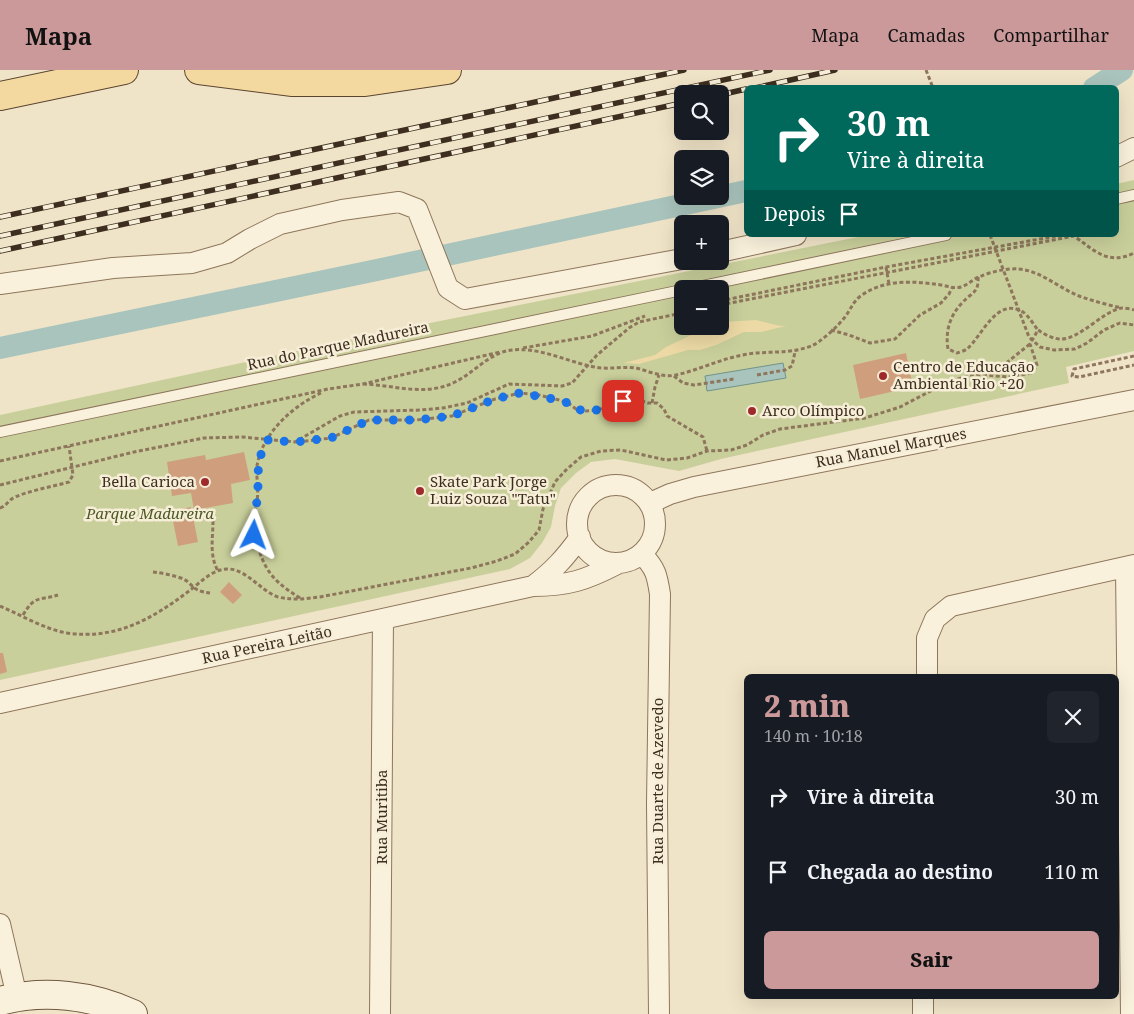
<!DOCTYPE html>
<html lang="pt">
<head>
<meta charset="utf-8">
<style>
  :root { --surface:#171b24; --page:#20242c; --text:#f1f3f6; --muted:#9ea1a6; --accent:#cc999b }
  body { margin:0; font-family:"Noto Serif",serif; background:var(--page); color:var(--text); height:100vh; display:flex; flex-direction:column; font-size:19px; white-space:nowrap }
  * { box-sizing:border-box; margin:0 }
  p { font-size:16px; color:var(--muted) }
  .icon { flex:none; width:28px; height:28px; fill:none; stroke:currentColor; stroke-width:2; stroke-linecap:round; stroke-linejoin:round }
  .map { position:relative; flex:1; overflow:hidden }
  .panel { position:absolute; left:744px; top:604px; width:375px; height:325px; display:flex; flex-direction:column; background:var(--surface); border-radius:8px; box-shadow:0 5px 20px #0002 }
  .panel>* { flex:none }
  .top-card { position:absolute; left:744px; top:15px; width:375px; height:152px; border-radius:8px; box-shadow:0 5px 20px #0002; background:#00695c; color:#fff; overflow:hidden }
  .buttons { position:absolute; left:674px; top:15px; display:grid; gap:10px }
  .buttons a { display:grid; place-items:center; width:55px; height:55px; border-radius:8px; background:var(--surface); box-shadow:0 5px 20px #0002; font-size:25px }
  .pin { position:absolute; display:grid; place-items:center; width:42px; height:42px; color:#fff; margin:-21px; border-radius:10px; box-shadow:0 2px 8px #0006 }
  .me { position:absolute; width:55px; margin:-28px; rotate:3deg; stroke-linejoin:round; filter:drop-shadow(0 0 4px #0008) }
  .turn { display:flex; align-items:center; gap:18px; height:105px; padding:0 20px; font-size:22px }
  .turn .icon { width:65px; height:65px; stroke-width:2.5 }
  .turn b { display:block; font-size:35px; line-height:42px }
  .then { display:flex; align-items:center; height:48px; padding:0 20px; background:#0003; gap:10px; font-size:19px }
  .round { display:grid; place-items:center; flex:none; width:52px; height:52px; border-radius:8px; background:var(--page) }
  .headline { display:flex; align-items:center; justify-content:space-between; height:85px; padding:0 20px }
  h1 { font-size:30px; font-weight:800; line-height:38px; color:var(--accent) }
  .action { display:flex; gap:10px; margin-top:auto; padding:10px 20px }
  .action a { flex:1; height:58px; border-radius:8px; background:var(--accent); color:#111; font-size:20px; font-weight:800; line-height:58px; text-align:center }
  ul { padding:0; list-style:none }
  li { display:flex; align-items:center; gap:15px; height:75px; padding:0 20px }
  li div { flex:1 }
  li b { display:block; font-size:19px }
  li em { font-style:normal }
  header { display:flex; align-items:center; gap:30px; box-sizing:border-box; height:70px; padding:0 25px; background:var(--accent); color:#111 }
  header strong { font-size:24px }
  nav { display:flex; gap:28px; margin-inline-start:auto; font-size:18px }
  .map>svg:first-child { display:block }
</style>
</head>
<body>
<header>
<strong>Mapa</strong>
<nav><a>Mapa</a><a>Camadas</a><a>Compartilhar</a></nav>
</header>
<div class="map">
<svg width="1134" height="944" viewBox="0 0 1134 944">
  <rect width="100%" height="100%" fill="#f0e4c8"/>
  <path fill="#c9cf9b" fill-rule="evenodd" d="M1134,110V281L1066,297L1069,313L721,389L679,401L615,389L591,392L576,403L561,418L555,436L551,457L542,473L530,488L510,499L0,610V345L385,262L868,165H1116V114ZM682,219H720V256H682Z"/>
  <path fill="#ecd9a5" d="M756,250C766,252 776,256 786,256L761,262H744L716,275L700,280H688L639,294L624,293L655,285L666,277L704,259L711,256H720V253L723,252Z"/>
  <path fill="#a9c4bc" stroke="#6f938a" d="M783,293L786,308L707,321L705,306Z"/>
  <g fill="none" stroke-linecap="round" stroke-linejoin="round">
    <path stroke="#a9c4bc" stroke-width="22" d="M1094,18L1122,0
      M0,278L377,200L746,121"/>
  </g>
  <path fill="#cf9f7d" d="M906,283L913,317L860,329L853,295Z
    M244,382L250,410L231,414L233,433L194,440L191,423L172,426L167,392L205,385L206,390Z
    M191,437L198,472L178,476L171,441Z
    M229,512L242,525L233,534L220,522Z
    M0,583H3L7,602L0,604Z"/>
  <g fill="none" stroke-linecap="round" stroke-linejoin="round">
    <g stroke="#8d765c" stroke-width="12">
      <path id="lane" d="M1116,129L1134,125
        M688,219L946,165
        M0,362L682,220"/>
    </g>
    <g stroke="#8d765c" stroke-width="22">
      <path id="street" d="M1116,87L1134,78
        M720,182L796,165
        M0,214L113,198L192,193L227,183L250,169L280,154L342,140L399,132L417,139L448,218L465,229L682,189
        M577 454a39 39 0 1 1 78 0a39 39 0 1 1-78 0Z
        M650,433L670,424L694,417L1134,330
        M642,484C656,499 657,505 660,524L657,734L659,944
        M1126,498L1131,944
        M533,516C553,501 565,488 580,467
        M927,606V568L935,549L951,536L1134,495
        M0,633L533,516C568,516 586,510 617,494
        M0,854L17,927
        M380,944L383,549
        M923,944V926"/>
    </g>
    <g stroke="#6f573f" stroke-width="30">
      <path id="secondary" d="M0,931C44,919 92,925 133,944"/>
    </g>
    <g stroke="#5b4430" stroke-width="30">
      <path id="primary" d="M199,0L293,12H365L447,0
        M0,26L124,0"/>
    </g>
    <path stroke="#8d765c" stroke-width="3" stroke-dasharray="4 2.5" stroke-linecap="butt" d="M926,0L933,18
      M886,197L889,214
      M978,207C979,223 972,222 963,232C950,245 945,261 948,279L957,283C960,282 964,281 967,279C982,266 997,226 1023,242C1028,245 1034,255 1038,260
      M720,231L886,197L1062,165
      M720,235L1074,166C1094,180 1108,196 1134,183
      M831,260L849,265L870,273L895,269L920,245L941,233L949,224L952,218
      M523,278L592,266L645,246
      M1134,286L1074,299L1072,306L1079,307L1134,295
      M757,305L785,300L792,296L795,282
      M991,305L1030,274
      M674,306L683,313L694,315L734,309
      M363,314C394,315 426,327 455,312C474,303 490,282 512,280C541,277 567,292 595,297C609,300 623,296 636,298C649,301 662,308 676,305C699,300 720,289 743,285C766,280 788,285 811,276C820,273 839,255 845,247C851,239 853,231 862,225C885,209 915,211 941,215C948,216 954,219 961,217C968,215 973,209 979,207C990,202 1007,198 1019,199C1041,201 1059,218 1079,226C1093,231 1108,235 1122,238
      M652,333L655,317L659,305
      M298,372L331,368L369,350H416L452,346L495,329L520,323L539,325L559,330L568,333L576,339L586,341L597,340L632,328L648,333H657L664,339L667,346L703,367L707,381
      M0,391L328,319L363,314L500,282
      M0,415L134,382L204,368L242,367L295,372L340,346L354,342L420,340L443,338L467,333L509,314L562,316L572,313L597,285L629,258L639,252L682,243
      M0,438C7,436 8,430 15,427C32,420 51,417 69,412L73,405L69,376
      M213,451C213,468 209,485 218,501
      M153,502C162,503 172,505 181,508C194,513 190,521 210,523
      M300,528C278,514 267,505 259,480C256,471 253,463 253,453C253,446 256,438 257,431C259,419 256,407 257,396C262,363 293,336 321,323
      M0,536C21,545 44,559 67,563C116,570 152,549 189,521C200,513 213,498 229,499C247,500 261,521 278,527C286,529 293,529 301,529L320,527L471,498L497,491L515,484L529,472L539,460L543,439L555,412L566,400L581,387L601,381L621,380L666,390L687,388L707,381L731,380L747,375L763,365L780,359L865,348L900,337L946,313L974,304L1008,307L1032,303L1037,295L1030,274L1038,260C1044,264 1051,268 1059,269C1079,271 1102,241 1122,238C1126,238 1131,239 1134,240
      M23,545C35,525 38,531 58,525"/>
    <use href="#lane" stroke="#faf1dc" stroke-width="10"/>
    <use href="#street" stroke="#faf1dc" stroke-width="20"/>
    <use href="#secondary" stroke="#faf1dc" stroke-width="28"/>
    <use href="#primary" stroke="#f3d9a0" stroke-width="28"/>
    <g stroke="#3d2e20" stroke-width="5.5">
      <path id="rail" d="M755,18L835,0
        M720,25L746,19
        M0,147L684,0
        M0,166L770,0
        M0,181L682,33"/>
    </g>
    <use href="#rail" stroke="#f7eed8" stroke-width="4" stroke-dasharray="11" stroke-linecap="butt"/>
    <path stroke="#8d765c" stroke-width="3" stroke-dasharray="4 2.5" stroke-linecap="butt" d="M990,165L1029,267L1040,277L1054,280L1075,279L1087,273L1104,260L1120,253L1134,255"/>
  </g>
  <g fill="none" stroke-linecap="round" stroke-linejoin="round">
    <path stroke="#1a73e8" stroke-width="9" stroke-dasharray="0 16.2" d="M254,465C253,453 256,442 257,430C260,406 254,392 268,370L295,372L331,368L369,350H416L452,346L495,329L520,323L559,330L568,333L576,339L586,341L597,340L623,331"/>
  </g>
  <g fill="#9e2a2b" stroke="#f7eed8" stroke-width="2">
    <circle cx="883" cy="306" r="5"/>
    <circle cx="752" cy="341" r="5"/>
    <circle cx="205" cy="412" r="5"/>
    <circle cx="420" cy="421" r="5"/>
  </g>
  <g text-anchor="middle" stroke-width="5" stroke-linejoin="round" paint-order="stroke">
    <g font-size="15" fill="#3d2e20" stroke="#f7eed8">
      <text transform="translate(338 276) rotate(-12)" y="5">Rua do Parque Madureira</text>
      <text transform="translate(891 378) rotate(-11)" y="5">Rua Manuel Marques</text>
      <text transform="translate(267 575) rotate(-12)" y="5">Rua Pereira Leitão</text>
      <text transform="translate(658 711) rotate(-90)" y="5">Rua Duarte de Azevedo</text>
      <text transform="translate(382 747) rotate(-90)" y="5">Rua Muritiba</text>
    </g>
    <g font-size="15" fill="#3d2e20" stroke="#f7eed8" text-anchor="start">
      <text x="893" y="302">Centro de Educação<tspan x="893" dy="17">Ambiental Rio +20</tspan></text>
      <text x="762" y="346">Arco Olímpico</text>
      <text x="195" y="417" text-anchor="end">Bella Carioca</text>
      <text x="430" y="417">Skate Park Jorge<tspan x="430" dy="17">Luiz Souza "Tatu"</tspan></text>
    </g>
    <g font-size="15" font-style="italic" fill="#4d5a26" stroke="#f7eed8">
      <text x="150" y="449">Parque Madureira</text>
    </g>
  </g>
</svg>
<div class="buttons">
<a><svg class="icon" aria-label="search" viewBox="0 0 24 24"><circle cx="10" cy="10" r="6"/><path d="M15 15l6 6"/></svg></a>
<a><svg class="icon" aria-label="layers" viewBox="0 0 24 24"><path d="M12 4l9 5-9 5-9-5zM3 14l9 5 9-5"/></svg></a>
<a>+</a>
<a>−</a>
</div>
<div class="pin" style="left:623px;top:331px;background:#d93025"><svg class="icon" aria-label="arrive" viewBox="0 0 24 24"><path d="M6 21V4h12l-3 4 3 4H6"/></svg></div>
<svg class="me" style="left:254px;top:465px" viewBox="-20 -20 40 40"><path d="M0-17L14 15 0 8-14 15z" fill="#1a73e8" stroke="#fff" stroke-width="4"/></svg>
<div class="top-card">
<div class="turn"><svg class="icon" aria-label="right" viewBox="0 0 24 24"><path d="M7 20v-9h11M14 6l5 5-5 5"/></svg><div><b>30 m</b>Vire à direita</div></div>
<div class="then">Depois<svg class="icon" aria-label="arrive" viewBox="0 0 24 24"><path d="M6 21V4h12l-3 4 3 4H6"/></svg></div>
</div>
<section class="panel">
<div class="headline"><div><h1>2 min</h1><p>140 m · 10:18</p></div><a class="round"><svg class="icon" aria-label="close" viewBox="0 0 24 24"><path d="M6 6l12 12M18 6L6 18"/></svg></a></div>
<ul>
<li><svg class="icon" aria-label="right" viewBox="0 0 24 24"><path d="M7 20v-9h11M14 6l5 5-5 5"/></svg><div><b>Vire à direita</b></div><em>30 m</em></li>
<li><svg class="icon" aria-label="arrive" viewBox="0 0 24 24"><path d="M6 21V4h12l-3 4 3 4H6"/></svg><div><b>Chegada ao destino</b></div><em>110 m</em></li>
</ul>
<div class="action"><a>Sair</a></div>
</section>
</div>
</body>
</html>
